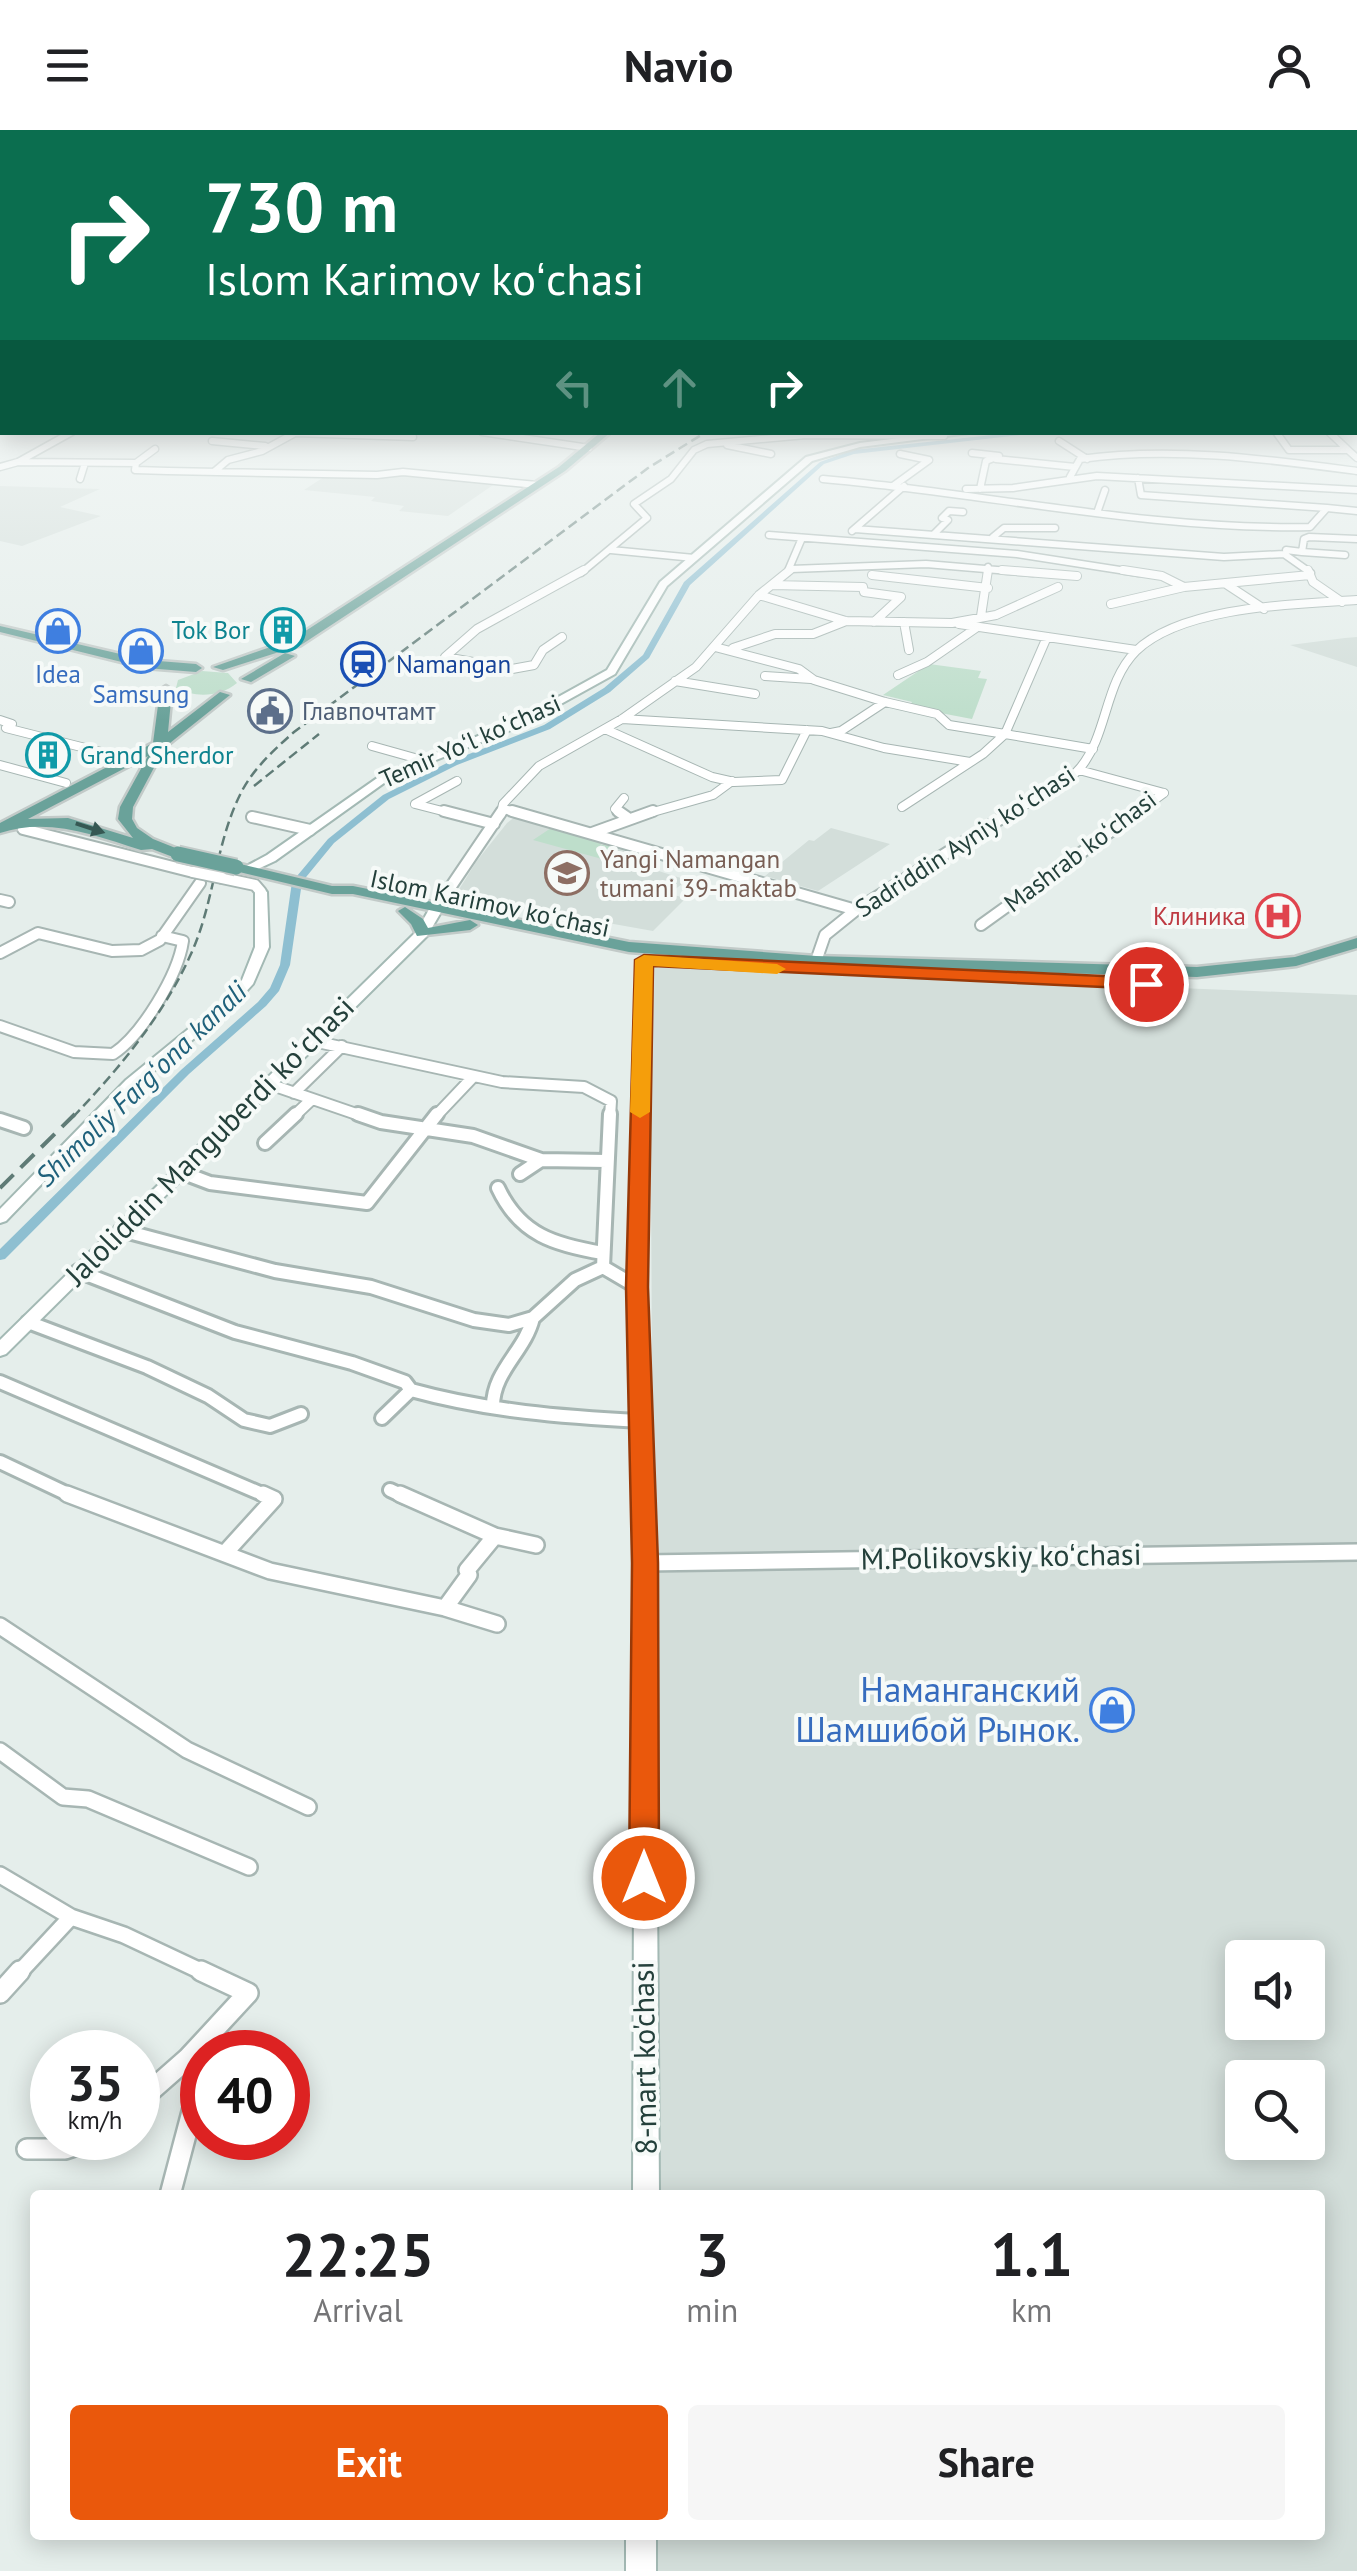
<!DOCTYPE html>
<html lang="en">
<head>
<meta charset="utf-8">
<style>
  :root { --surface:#fff; --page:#f6f6f6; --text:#202124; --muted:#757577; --accent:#ea580c }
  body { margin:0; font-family:"PT Sans",sans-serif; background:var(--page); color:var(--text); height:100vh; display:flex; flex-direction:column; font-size:38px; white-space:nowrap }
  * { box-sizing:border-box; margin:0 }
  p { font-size:32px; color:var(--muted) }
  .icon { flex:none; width:55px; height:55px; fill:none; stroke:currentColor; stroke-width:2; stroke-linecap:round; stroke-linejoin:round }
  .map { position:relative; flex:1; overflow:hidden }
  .details { position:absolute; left:30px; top:2060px; width:1295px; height:350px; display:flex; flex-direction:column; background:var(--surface); border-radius:10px; box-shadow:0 5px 25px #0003 }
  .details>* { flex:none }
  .banner { position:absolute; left:0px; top:0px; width:1358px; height:305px; box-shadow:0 5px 25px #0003; background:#0b6e4f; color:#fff; overflow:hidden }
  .fabs { position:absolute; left:1225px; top:1810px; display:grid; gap:20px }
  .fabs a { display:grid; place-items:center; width:100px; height:100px; border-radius:10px; background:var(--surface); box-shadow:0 5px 25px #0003; font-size:50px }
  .speed { position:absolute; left:30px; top:1900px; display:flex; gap:20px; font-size:50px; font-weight:700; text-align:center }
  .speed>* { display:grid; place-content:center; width:130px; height:130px; border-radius:50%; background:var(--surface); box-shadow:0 5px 25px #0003; line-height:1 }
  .speed small { font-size:25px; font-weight:400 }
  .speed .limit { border:15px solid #d22; background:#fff; color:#111 }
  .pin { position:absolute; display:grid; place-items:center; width:85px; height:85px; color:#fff; margin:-42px; border:5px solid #fff; border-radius:50%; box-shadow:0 2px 10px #0007 }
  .me { position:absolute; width:110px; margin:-55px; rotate:0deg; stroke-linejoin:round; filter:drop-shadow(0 0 8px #0008) }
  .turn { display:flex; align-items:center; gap:35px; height:210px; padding:0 40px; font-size:45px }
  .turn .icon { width:130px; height:130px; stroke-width:2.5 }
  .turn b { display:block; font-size:70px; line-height:85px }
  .lanes { display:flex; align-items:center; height:95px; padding:0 40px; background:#0003; justify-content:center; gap:50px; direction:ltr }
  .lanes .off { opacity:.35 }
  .eta { display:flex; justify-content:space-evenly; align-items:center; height:170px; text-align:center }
  .eta b { font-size:60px; font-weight:800; line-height:70px }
  .cta { display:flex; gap:20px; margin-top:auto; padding:20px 40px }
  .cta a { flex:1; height:115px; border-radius:10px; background:var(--accent); color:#fff; font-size:40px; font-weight:800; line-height:115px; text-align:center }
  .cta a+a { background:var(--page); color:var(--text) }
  header { display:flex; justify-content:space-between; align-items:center; height:130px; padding:0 40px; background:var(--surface); font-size:45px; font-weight:800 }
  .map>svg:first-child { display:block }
</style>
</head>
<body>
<header><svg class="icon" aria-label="menu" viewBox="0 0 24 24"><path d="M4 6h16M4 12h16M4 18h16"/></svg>Navio<svg class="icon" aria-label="person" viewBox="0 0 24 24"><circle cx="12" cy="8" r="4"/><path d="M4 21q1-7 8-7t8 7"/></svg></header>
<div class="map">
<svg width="1357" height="2441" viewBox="0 0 1357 2441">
  <rect width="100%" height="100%" fill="#e5eeeb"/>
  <path fill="#d3deda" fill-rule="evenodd" d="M400,344L496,353L448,386L399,381L404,376L371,371L375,367L304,360L327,345Z
    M0,356L100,359L60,377L101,386L22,416L0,411Z
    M1357,507V537L1290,515L1345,508Z
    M520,683L661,726L646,737L687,750L669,764L686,768L653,801L455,766L476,732L507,693Z
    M831,698L890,714L818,761L765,746L809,710L814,711Z
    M650,837L1357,865V2441H658V2405H1320V2065H656ZM1242,1828H1308V1892H1242ZM1242,1948H1308V2012H1242Z"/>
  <path fill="#bedecb" d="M929,534L981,541L978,548L987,549L972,589L909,577L912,572L883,565Z
    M202,541L228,543L237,553C220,567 195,568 176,558L178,550Z
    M551,698L605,711L595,720L604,714L618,717L602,729L533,710Z"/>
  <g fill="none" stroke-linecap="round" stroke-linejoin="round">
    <path fill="#8ebfd1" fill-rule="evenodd" d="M2,253V257L0,258V254Z
      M1355,273H1357V277H1355Z
      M1021,302H1047L854,324L824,334L690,455L649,528L610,562L550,599L457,635L389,669L334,713L302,752L290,835L279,861L266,876L189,944L5,1129L0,1130V1119L181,940L258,872L270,858L280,835L292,752L328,709L383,665L451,631L544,595L604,558L643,525L684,452L820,332L853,320Z"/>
    <g stroke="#a7b6b3" stroke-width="9">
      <path id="street-far5" d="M482,302L589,318
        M1276,302L1289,320H1348L1357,328
        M1329,302L1348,320
        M212,311L265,316
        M1059,311L1087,329
        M727,315L771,324
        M972,323L999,326L986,331L980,359
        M996,329L1075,337
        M18,332L136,333L135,340L168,341L377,345L403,342L537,355
        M136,333L155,319
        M0,337L18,332L72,302
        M215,341L228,330L262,321L295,303L413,307
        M1070,347L1080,329C1171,316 1266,329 1357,341
        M1138,348L1141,365L1327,378
        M80,349L85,333
        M823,349C985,363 1147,400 1310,397L1327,378L1357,381
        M893,356L929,330L900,324
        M966,359L1013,358L1097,346L1357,360
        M1097,383L1105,360
        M855,399L1224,427L1284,424L1311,443
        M852,401L904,356
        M935,403L948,390L942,388L949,381L963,382
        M769,405L1017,424L1139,443
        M993,407L1004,398H1055
        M611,420L694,428
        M1286,420L1302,422L1304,409L1309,407L1357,409
        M1302,422L1345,425
        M791,439L926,434L1033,443
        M581,443L647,388L634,374L671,349L694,320L707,314L806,305L944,306
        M787,443L802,408
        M987,443L988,437"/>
    </g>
    <g stroke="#a7b6b3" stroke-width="10">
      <path id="street-far4" d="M1002,440L1077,446
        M1123,440L1162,446L1184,457
        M1308,440L1313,452L1342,472
        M872,445L988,458
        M1226,454L1264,479
        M772,455L863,457L864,462L901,467L874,492
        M759,465L846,491L952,493L996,485L1058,457
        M1111,474L1184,457L1310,445
        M981,486L988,440
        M904,492L909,520
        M959,494L1136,520
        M562,507L543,520L534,535L512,539L445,527L477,499L584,440
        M1047,507L1005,604L1093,619
        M715,517L799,539L814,550L885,572L937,584L949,595L1005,604L983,624L902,677
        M733,518L775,504H813L846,491
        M898,545L927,532L976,498
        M765,546L811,549
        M675,551L755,564
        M622,589L822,601L884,618L970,632
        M0,590L12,594L6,598L117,626
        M605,599L712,647L734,652L782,650L807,600
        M831,603L841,601L885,572
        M372,616L422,630
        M0,635L66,653
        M1079,640L1164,663
        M504,679L521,684
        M454,684L415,674L457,651
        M501,684L503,674L539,636L622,589L696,537L759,465L790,440
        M622,684L615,679L624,668
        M646,684L713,665L732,651
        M1009,684C1030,671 1064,657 1080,638C1108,605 1104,553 1136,521C1182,476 1296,474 1357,470
        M1135,684L1164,663"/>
    </g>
    <g stroke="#a7b6b3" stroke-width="14">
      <path id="street-far3" d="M444,681L494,694
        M512,681L856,780
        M618,681L628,688
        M252,687L310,700
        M23,699L193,742
        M592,703L653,681
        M222,748L255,755L261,762
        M0,770L9,772
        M437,777L502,681
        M981,795L1139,681
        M0,823L38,803L112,821L141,820L160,810L200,753
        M816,831L825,805L856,780L1013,681
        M0,896L74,922L113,924C142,905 178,845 183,811L162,806
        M313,911L502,952L584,957L611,971L610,987
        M269,954L365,987
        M294,963L342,916
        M293,987L311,970
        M435,987L472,948"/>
    </g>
    <g stroke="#a7b6b3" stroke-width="18">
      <path id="street-far2" d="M358,984L381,992L473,1006L541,1030L607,1031
        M610,984L603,1137L637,1157
        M0,990L24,998
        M265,1013L296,984
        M181,1042L210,1053L367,1073L437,984
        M520,1044L541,1030
        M498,1058C520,1105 555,1115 603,1123
        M121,1100L275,1141L371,1157L474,1190L509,1195L533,1188L575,1150L603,1137
        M78,1141L235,1202L352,1233L405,1252L411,1260C487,1281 562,1287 641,1291
        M28,1192L147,1237L208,1266L244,1290L270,1296L301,1284
        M0,1252L269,1367
        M493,1276C493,1241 525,1221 533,1188
        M382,1288L411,1260
        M0,1332L74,1367
        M390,1360L405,1367"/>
    </g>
    <g stroke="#a7b6b3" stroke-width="20">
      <path id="street-far1" d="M67,1364L270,1441L445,1478L497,1494
        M400,1364L495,1406L467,1440L469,1445L445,1478
        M495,1406L536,1415
        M225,1423L274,1369L263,1364
        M645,1433L1357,1422
        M0,1496L187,1620L308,1677
        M0,1621L63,1667L88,1669L249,1737
        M0,1745L71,1787L124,1805L207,1844
        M18,1844L71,1787"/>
    </g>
    <g stroke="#a7b6b3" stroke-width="24">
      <path id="street" d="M201,1841L248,1863L188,1928L202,1939
        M0,1863L20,1841
        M138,1972L188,1928
        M27,2019H65L98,2008
        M170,2065L202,1944"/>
    </g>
    <g stroke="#a3b9b4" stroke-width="4">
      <path id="secondary" d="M947,302H977L860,317L812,331L667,456L615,544L521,596L391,648L275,731L249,743L239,740L267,725L383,644L513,592L607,540L660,452L806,327L860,313Z
        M261,758L267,762L269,817L253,854L229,880L136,956L6,1091L0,1093V1079L126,950L219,874L242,850L255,817V762Z
        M437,773L444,777L427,806L6,1224L0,1226V1210L417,801L432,774Z
        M644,827L651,831L645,1157L655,1433L659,2065H633L635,1433L629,1157L637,831Z
        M626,2405H656V2441H626Z"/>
    </g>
    <g stroke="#c2cac8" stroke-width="5">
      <path id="primary" d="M601,302H611L565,341L301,515L223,540L213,537L293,509L559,337Z
        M0,496L146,530L196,534L202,538L196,542L146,538L0,502Z
        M285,523L295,526L251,552L241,549Z
        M166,556L172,560L168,602L220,562L230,565L165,617L133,677L132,689L137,698L153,709L183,721V727H173L152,719L141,720C94,705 48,687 0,703V693L153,613L160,560ZM148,626L120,677L118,689L133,708L68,688L28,689Z
        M236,733L332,756H353L629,812L816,826L1197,837L1295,827L1357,808V818L1296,836L1197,847L816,836L629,822L353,764H332L231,740V734Z
        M405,777L423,789L428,798L470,790L478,795L470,800L417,806L411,794L398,781Z"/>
    </g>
    <use href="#street-far5" stroke="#fff" stroke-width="6"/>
    <use href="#street-far4" stroke="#fff" stroke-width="8"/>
    <use href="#street-far3" stroke="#fff" stroke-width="10"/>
    <use href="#street-far2" stroke="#fff" stroke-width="12"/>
    <use href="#street-far1" stroke="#fff" stroke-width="15"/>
    <use href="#street" stroke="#fff" stroke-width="19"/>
    <use href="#secondary" fill="#fff" fill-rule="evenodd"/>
    <use href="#primary" fill="#6aa29a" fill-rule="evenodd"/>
    <path stroke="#5f7b76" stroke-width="2.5" stroke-dasharray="10 5" stroke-linecap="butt" d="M254,656L319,604
      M73,987C118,940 163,886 190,826C215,773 215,711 243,659C256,636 275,619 294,602L648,338L706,302"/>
    <path stroke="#5f7b76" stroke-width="4" stroke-dasharray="19 10" stroke-linecap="butt" d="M0,1058L75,984"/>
    <g stroke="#a7b6b3" stroke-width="14" stroke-linecap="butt">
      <path id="street-bridge" d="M193,742L222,748"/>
    </g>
    <g stroke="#c2cac8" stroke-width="19" stroke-linecap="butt">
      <path id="primary-bridge" d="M178,724L236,737"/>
    </g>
    <use href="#street-bridge" stroke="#fff" stroke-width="10"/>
    <use href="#primary-bridge" stroke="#6aa29a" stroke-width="15"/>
  </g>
  <defs><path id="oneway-solid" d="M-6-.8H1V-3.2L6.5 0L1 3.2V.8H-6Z" transform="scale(2.5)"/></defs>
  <use fill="#365853" href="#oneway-solid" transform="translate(90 698) rotate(18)"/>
  <linearGradient id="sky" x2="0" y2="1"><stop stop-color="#84b8df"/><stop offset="0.42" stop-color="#f3f7f6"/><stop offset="1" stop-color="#f3f7f6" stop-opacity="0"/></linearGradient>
  <rect width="1357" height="591" fill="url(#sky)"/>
  <path fill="#ea580c" stroke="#983908" stroke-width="2.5" d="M644,825L1146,848L1155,854L1146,859L653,836L648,1157L658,1433L659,1748L654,1757L644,1760L633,1757L629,1748L632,1433L626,1157L635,830Z"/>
  <path fill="#f59e0b" d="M644,825L777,834L786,839L777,844L653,836L650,982L640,988L630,982L635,830Z"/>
  <defs>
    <g id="building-ring" transform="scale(2.25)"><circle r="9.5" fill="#f6faf8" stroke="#0f9aa8" stroke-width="1.5"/><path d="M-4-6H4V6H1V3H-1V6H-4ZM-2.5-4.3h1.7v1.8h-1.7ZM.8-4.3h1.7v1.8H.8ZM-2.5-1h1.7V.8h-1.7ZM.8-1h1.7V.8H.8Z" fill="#0f9aa8"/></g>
    <g id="shop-ring" transform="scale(2.25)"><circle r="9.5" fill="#f6faf8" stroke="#3f7fe0" stroke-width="1.5"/><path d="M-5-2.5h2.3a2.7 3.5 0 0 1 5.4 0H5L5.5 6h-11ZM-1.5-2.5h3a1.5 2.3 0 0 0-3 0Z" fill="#3f7fe0"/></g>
    <g id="station-ring" transform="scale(2.25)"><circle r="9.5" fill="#f6faf8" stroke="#1a4fb4" stroke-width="1.5"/><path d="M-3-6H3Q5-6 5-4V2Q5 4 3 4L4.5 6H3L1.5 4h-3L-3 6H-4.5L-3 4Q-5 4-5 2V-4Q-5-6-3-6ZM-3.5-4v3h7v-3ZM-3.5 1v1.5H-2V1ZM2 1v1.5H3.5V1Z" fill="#1a4fb4"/></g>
    <g id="civic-ring" transform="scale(2.25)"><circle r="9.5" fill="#f6faf8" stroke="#5c6f8a" stroke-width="1.5"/><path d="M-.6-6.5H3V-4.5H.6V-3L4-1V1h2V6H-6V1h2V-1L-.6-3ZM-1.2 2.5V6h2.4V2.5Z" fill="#5c6f8a"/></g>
    <g id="school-ring" transform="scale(2.25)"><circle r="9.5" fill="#f6faf8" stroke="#8d6e63" stroke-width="1.5"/><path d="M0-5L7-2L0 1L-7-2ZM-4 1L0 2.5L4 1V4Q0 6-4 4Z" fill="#8d6e63"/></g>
    <g id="hospital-ring" transform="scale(2.25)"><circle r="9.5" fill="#f6faf8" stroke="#e0444e" stroke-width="1.5"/><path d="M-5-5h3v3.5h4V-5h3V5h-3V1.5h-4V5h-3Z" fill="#e0444e"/></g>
  </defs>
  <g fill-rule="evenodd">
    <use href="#building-ring" x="283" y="500"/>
    <use href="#shop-ring" x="58" y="501"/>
    <use href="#shop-ring" x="141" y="521"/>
    <use href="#station-ring" x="363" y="534"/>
    <use href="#civic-ring" x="270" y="581"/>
    <use href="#building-ring" x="48" y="625"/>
    <use href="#school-ring" x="567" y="743"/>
    <use href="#hospital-ring" x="1278" y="786"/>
    <use href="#shop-ring" x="1112" y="1580"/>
  </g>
  <g text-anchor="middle" stroke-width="8" stroke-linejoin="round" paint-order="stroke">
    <g font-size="25" fill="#0d838f" stroke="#f6faf8" text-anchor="end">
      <text x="250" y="509">Tok Bor</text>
      <text x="80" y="634" text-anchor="start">Grand Sherdor</text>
    </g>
    <g font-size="25" fill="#164399" stroke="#f6faf8" text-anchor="start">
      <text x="396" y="543">Namangan</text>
    </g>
    <g font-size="25" fill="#366cbe" stroke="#f6faf8">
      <text x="58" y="553">Idea</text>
      <text x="141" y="573">Samsung</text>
    </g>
    <g font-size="25" fill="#4e5e75" stroke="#f6faf8" text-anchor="start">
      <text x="302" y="590">Главпочтамт</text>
    </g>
    <g font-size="25" fill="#24403b" stroke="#f6faf8">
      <text transform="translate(470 611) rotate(-24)" y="9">Temir Yoʻl koʻchasi</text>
      <text transform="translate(965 711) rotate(-33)" y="9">Sadriddin Ayniy koʻchasi</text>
      <text transform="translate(1080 721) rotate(-37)" y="9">Mashrab koʻchasi</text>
      <text transform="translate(490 773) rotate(12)" y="9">Islom Karimov koʻchasi</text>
    </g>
    <g font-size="25" fill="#785e54" stroke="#f6faf8" text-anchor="start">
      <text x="600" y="738">Yangi Namangan<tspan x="600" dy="29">tumani 39-maktab</tspan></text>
    </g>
    <g font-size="25" fill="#be3a42" stroke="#f6faf8" text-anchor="end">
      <text x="1246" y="795">Клиника</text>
    </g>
    <g font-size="28" font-style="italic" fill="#1f617b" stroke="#f6faf8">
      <text transform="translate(141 954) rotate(-44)" y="10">Shimoliy Fargʻona kanali</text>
    </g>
    <g font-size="30" fill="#24403b" stroke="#f6faf8">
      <text transform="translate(210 1011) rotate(-45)" y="10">Jaloliddin Manguberdi koʻchasi</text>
      <text transform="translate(1001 1427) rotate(-1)" y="10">M.Polikovskiy koʻchasi</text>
      <text transform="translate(645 1928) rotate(-91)" y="10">8-mart ko'chasi</text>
    </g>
    <g font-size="35" fill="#366cbe" stroke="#f6faf8" text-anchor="end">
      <text x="1080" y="1572">Наманганский<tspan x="1080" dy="40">Шамшибой Рынок.</tspan></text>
    </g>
  </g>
</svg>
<div class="fabs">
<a><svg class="icon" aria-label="sound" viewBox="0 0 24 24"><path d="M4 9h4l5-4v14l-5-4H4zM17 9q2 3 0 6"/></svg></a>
<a><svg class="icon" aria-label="search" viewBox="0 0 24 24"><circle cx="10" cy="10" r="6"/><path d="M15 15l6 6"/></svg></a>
</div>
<div class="speed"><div>35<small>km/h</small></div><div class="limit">40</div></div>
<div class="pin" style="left:1146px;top:854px;background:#d93025"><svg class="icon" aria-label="arrive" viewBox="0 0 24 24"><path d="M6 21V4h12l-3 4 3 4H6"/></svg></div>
<svg class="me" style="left:644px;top:1748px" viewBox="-20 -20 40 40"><circle r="17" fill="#ea580c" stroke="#fff" stroke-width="3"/><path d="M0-11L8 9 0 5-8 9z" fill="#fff"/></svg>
<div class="banner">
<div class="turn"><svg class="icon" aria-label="right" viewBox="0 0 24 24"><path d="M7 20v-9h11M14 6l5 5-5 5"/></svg><div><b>730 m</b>Islom Karimov koʻchasi</div></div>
<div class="lanes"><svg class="icon off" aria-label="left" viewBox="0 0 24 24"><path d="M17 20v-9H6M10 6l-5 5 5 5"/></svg><svg class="icon off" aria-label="ahead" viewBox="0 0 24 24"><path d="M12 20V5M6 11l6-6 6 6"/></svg><svg class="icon" aria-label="right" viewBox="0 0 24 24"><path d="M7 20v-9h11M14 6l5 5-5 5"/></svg></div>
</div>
<section class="details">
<div class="eta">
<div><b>22:25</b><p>Arrival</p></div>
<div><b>3</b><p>min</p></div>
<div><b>1.1</b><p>km</p></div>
</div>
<div class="cta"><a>Exit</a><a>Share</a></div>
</section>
</div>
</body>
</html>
